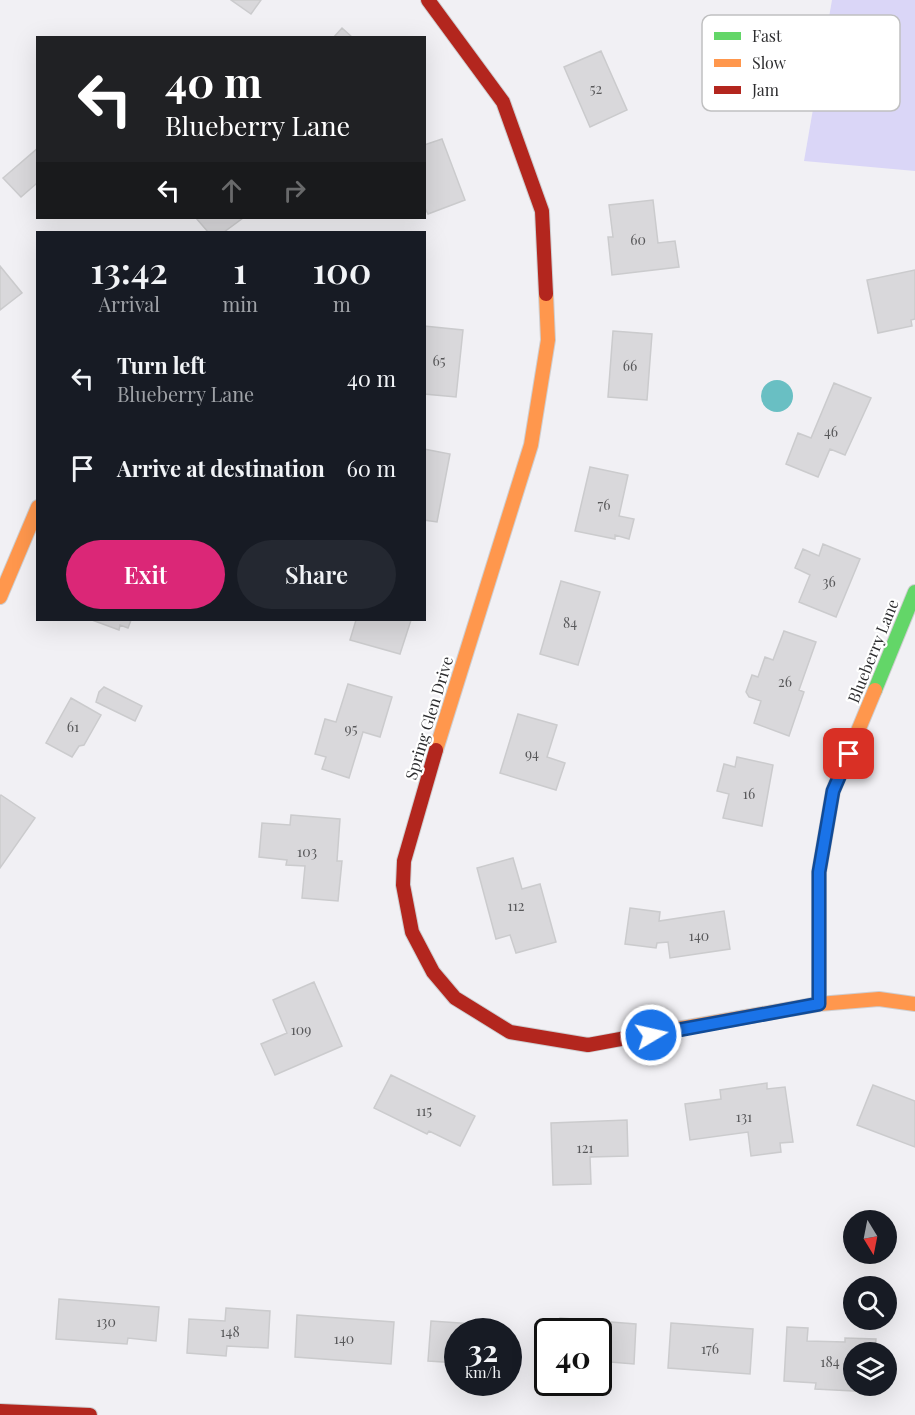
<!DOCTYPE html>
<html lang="en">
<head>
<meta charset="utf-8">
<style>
  :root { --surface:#171b24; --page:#242831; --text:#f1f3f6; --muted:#9ea1a6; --accent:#db2777 }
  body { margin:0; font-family:"Playfair Display",serif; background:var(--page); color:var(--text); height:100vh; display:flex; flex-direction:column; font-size:22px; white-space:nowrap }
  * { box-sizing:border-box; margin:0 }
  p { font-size:20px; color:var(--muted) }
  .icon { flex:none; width:33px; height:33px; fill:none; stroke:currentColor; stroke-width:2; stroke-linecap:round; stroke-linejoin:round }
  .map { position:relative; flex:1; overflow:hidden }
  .side { position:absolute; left:36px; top:231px; width:390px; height:390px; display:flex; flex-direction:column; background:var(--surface); border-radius:0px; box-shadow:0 6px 24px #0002 }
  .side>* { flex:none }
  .top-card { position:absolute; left:36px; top:36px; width:390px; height:183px; border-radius:0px; box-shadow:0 6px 24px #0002; background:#202124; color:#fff; overflow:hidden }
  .needle { width:39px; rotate:170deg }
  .fabs { position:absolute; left:843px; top:1210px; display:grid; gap:12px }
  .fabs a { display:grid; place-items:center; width:54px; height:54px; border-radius:50%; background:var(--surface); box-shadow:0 6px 24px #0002; font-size:30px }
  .speed { position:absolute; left:444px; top:1318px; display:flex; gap:12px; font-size:30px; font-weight:700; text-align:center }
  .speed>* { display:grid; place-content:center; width:78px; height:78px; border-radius:50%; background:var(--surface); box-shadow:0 6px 24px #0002; line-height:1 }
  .speed small { font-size:15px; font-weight:400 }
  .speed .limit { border:3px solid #111; border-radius:9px; background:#fff; color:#111 }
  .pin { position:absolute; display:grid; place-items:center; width:51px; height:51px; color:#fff; margin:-26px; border-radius:12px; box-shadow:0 3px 9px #0006 }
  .me { position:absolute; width:66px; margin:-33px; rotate:81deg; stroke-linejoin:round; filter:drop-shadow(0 0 4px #0008) }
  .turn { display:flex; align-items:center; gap:21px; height:126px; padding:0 30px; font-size:27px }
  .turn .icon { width:78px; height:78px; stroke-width:2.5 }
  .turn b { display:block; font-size:42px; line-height:51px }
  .lanes { display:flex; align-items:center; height:57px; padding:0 30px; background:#0003; justify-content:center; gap:30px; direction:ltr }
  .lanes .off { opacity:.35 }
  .eta { display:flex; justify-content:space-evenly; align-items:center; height:102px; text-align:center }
  .eta b { font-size:36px; font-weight:600; line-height:42px }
  .primary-button { display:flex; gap:12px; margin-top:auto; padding:12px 30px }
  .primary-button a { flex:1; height:69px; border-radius:36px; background:var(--accent); color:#fff; font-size:24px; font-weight:600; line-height:69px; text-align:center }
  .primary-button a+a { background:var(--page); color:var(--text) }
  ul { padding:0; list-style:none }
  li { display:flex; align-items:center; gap:18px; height:90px; padding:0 30px }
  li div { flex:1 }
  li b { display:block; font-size:22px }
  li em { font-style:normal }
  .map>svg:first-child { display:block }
</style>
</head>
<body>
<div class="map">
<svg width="915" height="1415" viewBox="0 0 915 1415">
  <rect width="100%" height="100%" fill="#f1f0f4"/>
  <path fill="#dad6f7" d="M832,0H915V171L804,161Z"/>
  <path fill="#69bfc3" d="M761 396a16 16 0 1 1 32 0a16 16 0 1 1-32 0Z"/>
  <path fill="#d9d8db" stroke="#cbcbcd" stroke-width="1.5" d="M231,0H261L251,14Z
    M342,28L353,38H333Z
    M601,51L627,110L590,127L564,67Z
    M442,139L465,200L428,214L424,206V145Z
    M38,148V186L36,184L21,197L3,178Z
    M653,200L658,243L675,241L679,267L612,275L608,237H613L609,205Z
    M196,218H243L224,232H208Z
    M0,266L22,293L0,310Z
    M915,270V319L911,320L912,326L878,333L867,280Z
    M424,326L463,330L456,397L424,394Z
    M613,331L652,334L647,400L608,397Z
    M834,383L871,398L845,455L830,449L818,477L786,464L798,433L811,438Z
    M424,449L450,454L437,522L424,520Z
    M590,467L628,475L619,516L634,519L629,539L615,535V539L575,531Z
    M823,544L860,559L836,617L799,602L810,575L795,568L803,549L819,556Z
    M561,581L600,592L578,665L540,654Z
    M92,620H131L128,628L120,625L119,630Z
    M356,620H411L400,654L350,640Z
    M784,631L816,642L799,690L804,692L789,736L754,723L761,701L749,697L746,692L752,675L758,677L765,657L773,660Z
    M348,684L392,697L380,737L363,732L349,778L322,769L326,757L315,754L325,719L336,722Z
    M104,687L142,706L135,721L96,702L99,692Z
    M71,698L101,715L84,745L79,746L72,757L46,743Z
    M518,714L557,725L547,757L565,763L556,790L500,773Z
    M737,757L773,765L762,826L723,818L729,794L717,791L724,764L735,767Z
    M1,795L35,818L0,868V796Z
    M291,815L340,819L337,861H342L338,901L302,898L305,866L286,865L287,860L259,857L262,823L290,825Z
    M513,858L522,889L540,884L556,942L516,953L510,935L496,939L477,868Z
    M630,908L660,912L659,921L724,911L730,949L670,958L668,942L657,943L656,948L625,944Z
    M314,982L342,1046L275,1075L261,1044L287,1033L273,1000Z
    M391,1075L475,1116L460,1146L429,1131L427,1134L374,1108Z
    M767,1083V1089L785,1087L793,1142L780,1143L781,1152L751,1156L748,1132L690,1140L685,1104L721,1099L720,1090Z
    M873,1085L915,1101V1147L857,1125Z
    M627,1120L628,1156L590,1157L591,1184L553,1185L551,1123Z
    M59,1299L159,1307L156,1341L128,1338L127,1344L56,1339Z
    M226,1308L270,1311L268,1348L227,1346L226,1356L187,1353L189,1319L225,1321Z
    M297,1315L394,1322L391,1364L295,1357Z
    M560,1318L636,1324L634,1364L598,1361V1332H559Z
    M431,1321L503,1326L502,1332H458V1363L428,1361Z
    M671,1323L753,1329L750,1374L668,1368Z
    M787,1327L808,1328L807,1341L845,1342V1338L876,1339L875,1353H854V1386H873V1392L815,1389L816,1383L784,1381Z"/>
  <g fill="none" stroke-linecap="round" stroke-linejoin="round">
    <g stroke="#ceced0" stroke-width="16">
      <path id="fast" d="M875,690L915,592"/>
    </g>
    <g stroke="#ceced0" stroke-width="16">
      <path id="slow" d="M0,597L38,507
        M436,750L531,445L548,340L546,294
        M819,1004V872L833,791L875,690
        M648,1034L819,1004L879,999L915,1004"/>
    </g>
    <g stroke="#ceced0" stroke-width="16">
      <path id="jam" d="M428,0L503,102L542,211L546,294
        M436,750L404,861L403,885L412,932L433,972L455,998L510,1032L588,1045L648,1034
        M0,1411L90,1415"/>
    </g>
    <use href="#fast" stroke="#63d668" stroke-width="14"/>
    <use href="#slow" stroke="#ff974d" stroke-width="14"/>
    <use href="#jam" stroke="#b3261e" stroke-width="14"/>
  </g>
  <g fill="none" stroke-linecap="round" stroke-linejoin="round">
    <g stroke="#114b97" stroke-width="15">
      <path id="route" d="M651,1035L819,1004V872L833,791L849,754"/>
    </g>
    <use href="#route" stroke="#1a73e8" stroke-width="10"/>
  </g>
  <g text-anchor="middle" stroke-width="4.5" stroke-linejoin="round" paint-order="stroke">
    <g font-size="14" fill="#58585a">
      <text x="596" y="94">52</text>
      <text x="638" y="245">60</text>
      <text x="439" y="366">65</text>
      <text x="630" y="371">66</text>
      <text x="831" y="437">46</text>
      <text x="604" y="510">76</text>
      <text x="829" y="587">36</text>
      <text x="570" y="628">84</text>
      <text x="785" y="687">26</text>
      <text x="73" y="732">61</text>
      <text x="351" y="734">95</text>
      <text x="532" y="759">94</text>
      <text x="749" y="799">16</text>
      <text x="307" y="857">103</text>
      <text x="516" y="911">112</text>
      <text x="699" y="941">140</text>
      <text x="301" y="1035">109</text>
      <text x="424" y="1116">115</text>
      <text x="744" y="1122">131</text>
      <text x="585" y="1153">121</text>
      <text x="106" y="1327">130</text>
      <text x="230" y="1337">148</text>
      <text x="344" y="1344">140</text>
      <text x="710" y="1354">176</text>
      <text x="830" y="1367">184</text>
    </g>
    <g font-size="16" fill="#2d2d2f" stroke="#fff">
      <text transform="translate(873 651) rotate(-68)" y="6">Blueberry Lane</text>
      <text transform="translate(429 718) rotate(-73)" y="6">Spring Glen Drive</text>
    </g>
  </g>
  <rect x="702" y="15" width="198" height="96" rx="9" fill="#fff" stroke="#c0c0c1" stroke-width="1.5"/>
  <rect x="714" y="32" width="27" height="8" fill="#63d668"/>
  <rect x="714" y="59" width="27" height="8" fill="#ff974d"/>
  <rect x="714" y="86" width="27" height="8" fill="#b3261e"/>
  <g font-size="16" fill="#2d2d2f">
    <text x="752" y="42">Fast</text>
    <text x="752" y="69">Slow</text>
    <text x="752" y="96">Jam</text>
  </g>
</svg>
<div class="fabs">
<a><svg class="needle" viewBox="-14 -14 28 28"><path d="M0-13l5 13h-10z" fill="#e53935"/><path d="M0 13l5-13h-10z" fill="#9ea1a6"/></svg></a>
<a><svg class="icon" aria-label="search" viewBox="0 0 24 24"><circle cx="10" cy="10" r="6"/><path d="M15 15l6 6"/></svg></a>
<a><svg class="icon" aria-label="layers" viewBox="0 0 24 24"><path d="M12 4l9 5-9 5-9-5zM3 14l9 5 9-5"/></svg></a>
</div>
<div class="speed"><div>32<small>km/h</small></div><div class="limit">40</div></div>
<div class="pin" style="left:849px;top:754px;background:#d93025"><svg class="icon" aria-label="arrive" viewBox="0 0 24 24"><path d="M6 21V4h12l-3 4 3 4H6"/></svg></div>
<svg class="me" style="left:651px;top:1035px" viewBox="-20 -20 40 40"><circle r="17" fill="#1a73e8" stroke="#fff" stroke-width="3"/><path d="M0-11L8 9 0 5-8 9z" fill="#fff"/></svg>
<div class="top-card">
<div class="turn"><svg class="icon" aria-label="left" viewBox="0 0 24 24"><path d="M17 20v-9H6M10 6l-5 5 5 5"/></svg><div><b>40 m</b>Blueberry Lane</div></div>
<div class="lanes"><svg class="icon" aria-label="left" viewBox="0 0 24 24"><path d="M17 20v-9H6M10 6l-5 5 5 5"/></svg><svg class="icon off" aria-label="ahead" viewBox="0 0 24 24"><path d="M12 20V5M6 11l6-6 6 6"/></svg><svg class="icon off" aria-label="right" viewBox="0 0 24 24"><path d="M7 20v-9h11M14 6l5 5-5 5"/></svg></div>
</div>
<section class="side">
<div class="eta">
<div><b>13:42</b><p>Arrival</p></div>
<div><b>1</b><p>min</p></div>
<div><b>100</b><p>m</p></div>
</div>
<ul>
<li><svg class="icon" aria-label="left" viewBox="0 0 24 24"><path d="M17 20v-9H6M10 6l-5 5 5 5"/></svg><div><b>Turn left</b><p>Blueberry Lane</p></div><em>40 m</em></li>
<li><svg class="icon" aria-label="arrive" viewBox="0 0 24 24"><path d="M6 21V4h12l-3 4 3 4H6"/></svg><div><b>Arrive at destination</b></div><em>60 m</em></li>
</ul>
<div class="primary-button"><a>Exit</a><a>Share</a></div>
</section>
</div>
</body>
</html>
